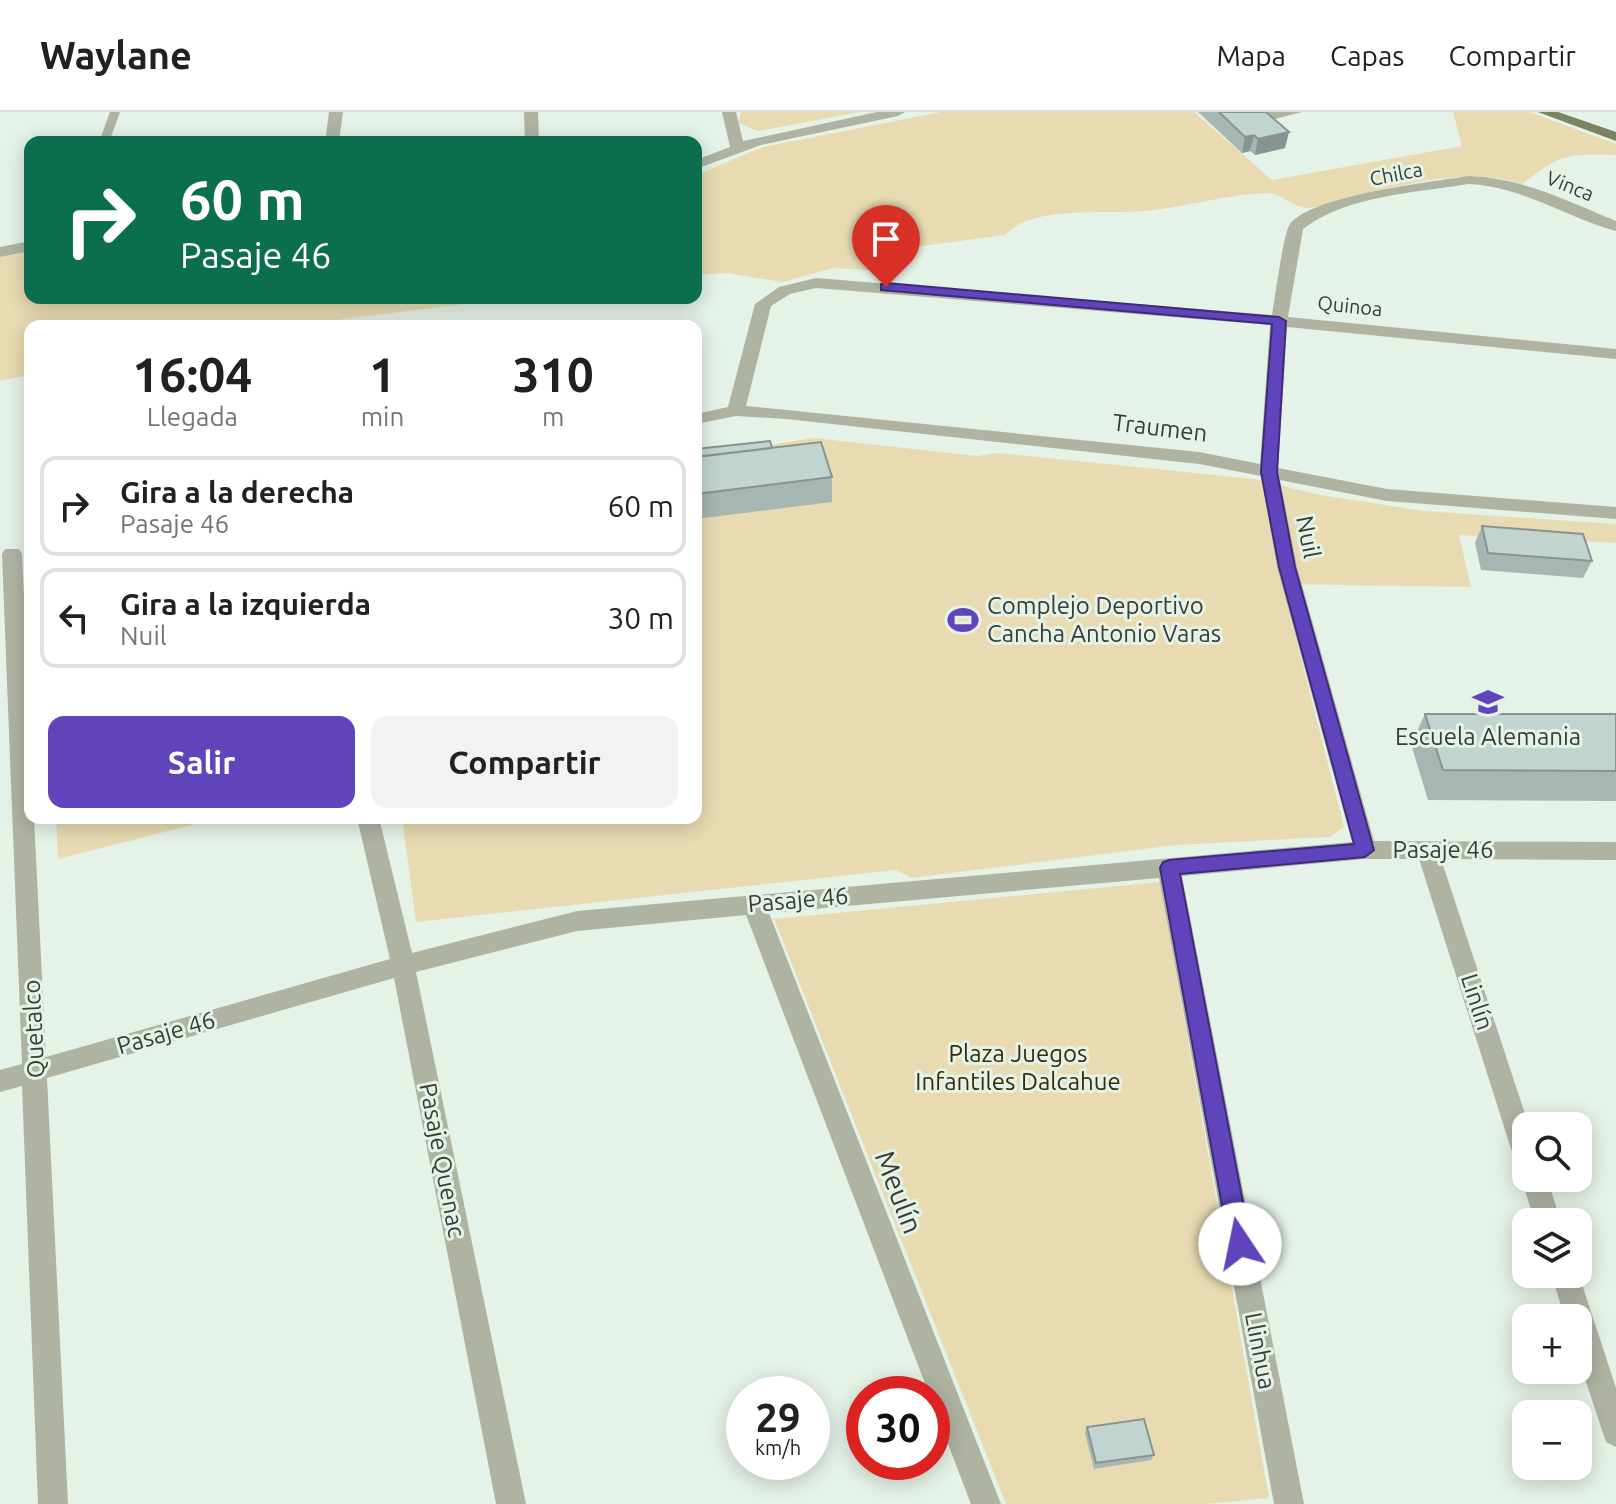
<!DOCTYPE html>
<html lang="es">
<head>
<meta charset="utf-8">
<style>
  :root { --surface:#fff; --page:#f2f2f2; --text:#202124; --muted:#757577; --line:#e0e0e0; --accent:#5f44bc }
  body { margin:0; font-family:Ubuntu,sans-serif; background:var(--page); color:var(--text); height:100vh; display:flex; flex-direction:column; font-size:30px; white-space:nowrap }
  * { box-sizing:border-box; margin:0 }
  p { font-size:26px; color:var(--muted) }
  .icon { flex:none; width:44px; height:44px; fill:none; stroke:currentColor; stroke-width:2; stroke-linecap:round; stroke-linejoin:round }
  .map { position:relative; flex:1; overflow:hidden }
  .panel { position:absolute; left:24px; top:208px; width:678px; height:504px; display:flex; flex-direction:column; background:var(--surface); border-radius:16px; box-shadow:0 4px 20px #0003 }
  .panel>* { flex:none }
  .guide { position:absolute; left:24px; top:24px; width:678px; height:168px; border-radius:16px; box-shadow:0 4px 20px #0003; background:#0b6e4f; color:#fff; overflow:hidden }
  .tools { position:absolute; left:1512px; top:1000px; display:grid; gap:16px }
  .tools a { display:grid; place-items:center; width:80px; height:80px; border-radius:16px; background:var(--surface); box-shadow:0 4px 20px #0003; font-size:40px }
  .speed { position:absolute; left:726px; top:1264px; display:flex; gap:16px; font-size:40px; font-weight:700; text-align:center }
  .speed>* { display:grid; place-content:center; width:104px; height:104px; border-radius:50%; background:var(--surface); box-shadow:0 4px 20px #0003; line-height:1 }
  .speed small { font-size:20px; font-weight:400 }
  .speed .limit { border:12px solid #d22; background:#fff; color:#111 }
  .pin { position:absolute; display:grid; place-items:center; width:68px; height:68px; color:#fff; margin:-82px -34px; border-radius:50% 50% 50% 0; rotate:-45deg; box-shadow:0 0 8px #0007 }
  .pin .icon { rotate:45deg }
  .me { position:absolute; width:88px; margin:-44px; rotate:349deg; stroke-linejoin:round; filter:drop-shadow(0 0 6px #0008) }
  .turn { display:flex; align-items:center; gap:28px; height:168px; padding:0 24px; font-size:36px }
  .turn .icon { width:104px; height:104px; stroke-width:2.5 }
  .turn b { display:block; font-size:56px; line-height:68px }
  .eta { display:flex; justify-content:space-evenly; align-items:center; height:136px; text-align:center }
  .eta b { font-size:48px; font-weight:600; line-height:56px }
  .cta { display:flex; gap:16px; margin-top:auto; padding:16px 24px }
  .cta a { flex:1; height:92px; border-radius:16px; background:var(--accent); color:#fff; font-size:32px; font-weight:600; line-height:92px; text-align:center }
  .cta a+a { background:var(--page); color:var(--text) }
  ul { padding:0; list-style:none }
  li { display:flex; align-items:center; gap:24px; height:100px; margin:0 16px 12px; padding:0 8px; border:4px solid var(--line); border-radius:16px }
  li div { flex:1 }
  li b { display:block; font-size:30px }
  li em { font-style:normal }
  header { display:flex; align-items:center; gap:48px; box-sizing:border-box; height:112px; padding:0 40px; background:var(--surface); border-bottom:2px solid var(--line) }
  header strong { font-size:38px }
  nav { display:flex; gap:44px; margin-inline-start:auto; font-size:28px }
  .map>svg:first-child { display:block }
</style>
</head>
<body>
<header>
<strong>Waylane</strong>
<nav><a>Mapa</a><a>Capas</a><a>Compartir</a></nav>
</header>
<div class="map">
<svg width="1616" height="1392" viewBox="0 0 1616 1392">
  <rect width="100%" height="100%" fill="#e5f2e7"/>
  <path fill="#e8dbb2" d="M741,0H860L758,19L738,11Z
    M941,0H1194L1272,68L1462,34L1453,0H1529L1616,32V43C1566,42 1562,41 1522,72C1468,54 1407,72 1354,85C1342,87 1316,97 1306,96C1293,95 1281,81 1267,81C1227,82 1186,95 1146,99C1107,103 1033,92 1005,123L869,141V158L833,156L783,170L727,161L696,163V63L763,35Z
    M30,139V186H513L288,214H30V263L0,269V145Z
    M814,326L977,344L998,341L1254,367L1320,383L1424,399L1616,412V431L1459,423L1471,475L1282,472L1344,715L1330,725L1176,733L911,766L896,758L416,810L402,706H696V344Z
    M56,706H219L58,747Z
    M1160,770L1269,1386L1206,1392H1006L774,807Z"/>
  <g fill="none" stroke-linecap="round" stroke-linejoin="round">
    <path fill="#afb4a2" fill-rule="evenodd" d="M110,0H120L109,30H99Z
      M1247,0H1302L1271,8Z"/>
    <path fill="#afb4a2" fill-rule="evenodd" d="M329,0H343L339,30H325Z
      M524,0H538L539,30H525Z
      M722,0H736L743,29L877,0H905L898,4L761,33L696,57V48L730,35Z
      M1469,64C1522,66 1568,89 1616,109V119C1565,105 1524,75 1469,72C1416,81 1347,83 1303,117L1288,205L1616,237V247L1287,215L1278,356L1387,377L1616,395V407L1387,389L1280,368L1297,455L1374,729L1616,730V748L1441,747L1529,1014H1526V1055L1517,1051L1513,1043L1419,747H1365L1182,764L1304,1392H1274L1159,766L769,801L1001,1392H971L932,1290V1282H929L746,803L577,819L416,860L526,1392H496L394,866L47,966L68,1392H38L22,974L0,980V958L22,952L2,442L5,437H19L22,442L30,615V706H34L46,945L390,847L357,706H379L412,841L577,799L1352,730L1277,455L1261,364L1199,352L786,307L736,304L696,312V302L728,295L755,192L779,175L816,166L1272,203C1275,187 1283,122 1290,112C1313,83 1431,70 1469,64ZM816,176L1270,213L1260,352L1199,340L746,294L771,194L790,182Z
      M30,129V139L0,145V135Z
      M1526,1057V1066H1547L1561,1110H1535L1521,1066Z
      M1578,1160L1616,1276V1335L1606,1330L1578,1246V1206H1565L1551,1162Z"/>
    <path fill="#7a8362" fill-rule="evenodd" d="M1538,0H1558L1616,20V29Z"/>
  </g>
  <path fill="#a7b6b2" d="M1198,0H1266L1285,36L1255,43L1250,39L1242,41Z
    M772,336L832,365V390L696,407V337Z
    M1482,414L1592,449L1583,466L1481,458L1475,431Z
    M1425,602H1616V689L1428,688L1411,632Z
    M1087,1315L1154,1343L1151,1348L1094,1357L1085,1321Z"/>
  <path fill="#889491" d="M1289,20L1285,36L1255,43L1258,27Z
    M1254,23L1250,39L1242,41L1245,25Z"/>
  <path fill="#c2d4cf" stroke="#889491" stroke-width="2" d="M1219,0H1266L1289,20L1258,27L1254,23L1245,25Z
    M770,329L772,336L696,345V337Z
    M821,330L832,365L696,382V345Z
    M1482,414L1583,422L1592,449L1488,441Z
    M1425,602H1616V659L1443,658Z
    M1144,1307L1154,1343L1096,1351L1087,1315Z"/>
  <path fill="#5f44bc" stroke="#3e2c7a" stroke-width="2" d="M886,171L1279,205L1286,209L1277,360L1295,455L1374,738L1365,745L1180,762L1251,1132L1248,1139L1240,1142L1232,1139L1229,1132L1160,756L1163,750L1169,748L1354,732L1279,455L1261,360L1272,212L881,178V172Z"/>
  <defs>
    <g id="stadium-bare" transform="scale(2.4)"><path d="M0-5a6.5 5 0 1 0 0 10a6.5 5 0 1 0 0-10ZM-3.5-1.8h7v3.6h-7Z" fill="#5f44bc" stroke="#e5f2e7" stroke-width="2.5" paint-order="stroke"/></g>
    <g id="school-bare" transform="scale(2.4)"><path d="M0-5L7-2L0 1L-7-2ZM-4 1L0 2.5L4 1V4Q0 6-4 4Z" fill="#5f44bc" stroke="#e5f2e7" stroke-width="2.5" paint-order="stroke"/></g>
  </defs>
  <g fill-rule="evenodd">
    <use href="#stadium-bare" x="963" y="508"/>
    <use href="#school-bare" x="1488" y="590"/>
  </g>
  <g text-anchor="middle" stroke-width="6" stroke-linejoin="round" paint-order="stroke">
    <g font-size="20" fill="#383d38" stroke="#e5f2e7">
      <text transform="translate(1396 62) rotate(-11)" y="7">Chilca</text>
      <text transform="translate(1570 74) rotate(22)" y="7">Vinca</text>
      <text transform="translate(1350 194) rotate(6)" y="7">Quinoa</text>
    </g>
    <g font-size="24" fill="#383d38" stroke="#e5f2e7">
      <text transform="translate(1160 316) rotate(7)" y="8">Traumen</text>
      <text transform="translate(1308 425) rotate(79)" y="8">Nuil</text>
      <text x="1443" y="746">Pasaje 46</text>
      <text transform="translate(798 788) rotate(-5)" y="8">Pasaje 46</text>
      <text transform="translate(1477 890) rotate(72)" y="8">Linlín</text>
      <text transform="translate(34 917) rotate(-93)" y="8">Quetalco</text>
      <text transform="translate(166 921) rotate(-16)" y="8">Pasaje 46</text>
      <text transform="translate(442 1048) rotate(79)" y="8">Pasaje Quenac</text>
      <text transform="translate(1260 1239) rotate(79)" y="8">Llinhua</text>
    </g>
    <g font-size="24" fill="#383d38" stroke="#e5f2e7" text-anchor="start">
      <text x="987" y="502">Complejo Deportivo<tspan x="987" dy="28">Cancha Antonio Varas</tspan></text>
      <text x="1488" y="633" text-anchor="middle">Escuela Alemania</text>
    </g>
    <g font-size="24" fill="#362c09" stroke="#e5f2e7">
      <text x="1018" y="950">Plaza Juegos<tspan x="1018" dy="28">Infantiles Dalcahue</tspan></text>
    </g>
    <g font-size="28" fill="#383d38" stroke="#e5f2e7">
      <text transform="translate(899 1080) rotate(69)" y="10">Meulín</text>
    </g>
  </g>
</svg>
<div class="tools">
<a><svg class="icon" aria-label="search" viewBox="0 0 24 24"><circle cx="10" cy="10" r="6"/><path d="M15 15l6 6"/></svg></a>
<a><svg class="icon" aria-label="layers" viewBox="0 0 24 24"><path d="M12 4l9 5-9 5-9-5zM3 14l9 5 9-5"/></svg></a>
<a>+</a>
<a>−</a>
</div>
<div class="speed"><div>29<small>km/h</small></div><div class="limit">30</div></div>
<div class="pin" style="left:886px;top:175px;background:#d93025"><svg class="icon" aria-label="arrive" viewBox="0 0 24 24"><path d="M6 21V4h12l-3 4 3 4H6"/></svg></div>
<svg class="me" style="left:1240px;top:1132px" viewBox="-20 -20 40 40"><circle r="19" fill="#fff"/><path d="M0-13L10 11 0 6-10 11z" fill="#5f44bc"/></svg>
<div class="guide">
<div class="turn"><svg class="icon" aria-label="right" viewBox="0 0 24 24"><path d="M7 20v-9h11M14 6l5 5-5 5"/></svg><div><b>60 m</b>Pasaje 46</div></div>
</div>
<section class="panel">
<div class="eta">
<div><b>16:04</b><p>Llegada</p></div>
<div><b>1</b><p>min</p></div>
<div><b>310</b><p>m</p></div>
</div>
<ul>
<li><svg class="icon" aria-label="right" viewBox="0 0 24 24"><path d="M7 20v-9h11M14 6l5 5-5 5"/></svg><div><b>Gira a la derecha</b><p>Pasaje 46</p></div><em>60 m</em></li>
<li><svg class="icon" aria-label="left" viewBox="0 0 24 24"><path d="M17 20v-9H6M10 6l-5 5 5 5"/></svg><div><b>Gira a la izquierda</b><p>Nuil</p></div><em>30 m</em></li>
</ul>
<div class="cta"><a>Salir</a><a>Compartir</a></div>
</section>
</div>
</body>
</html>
